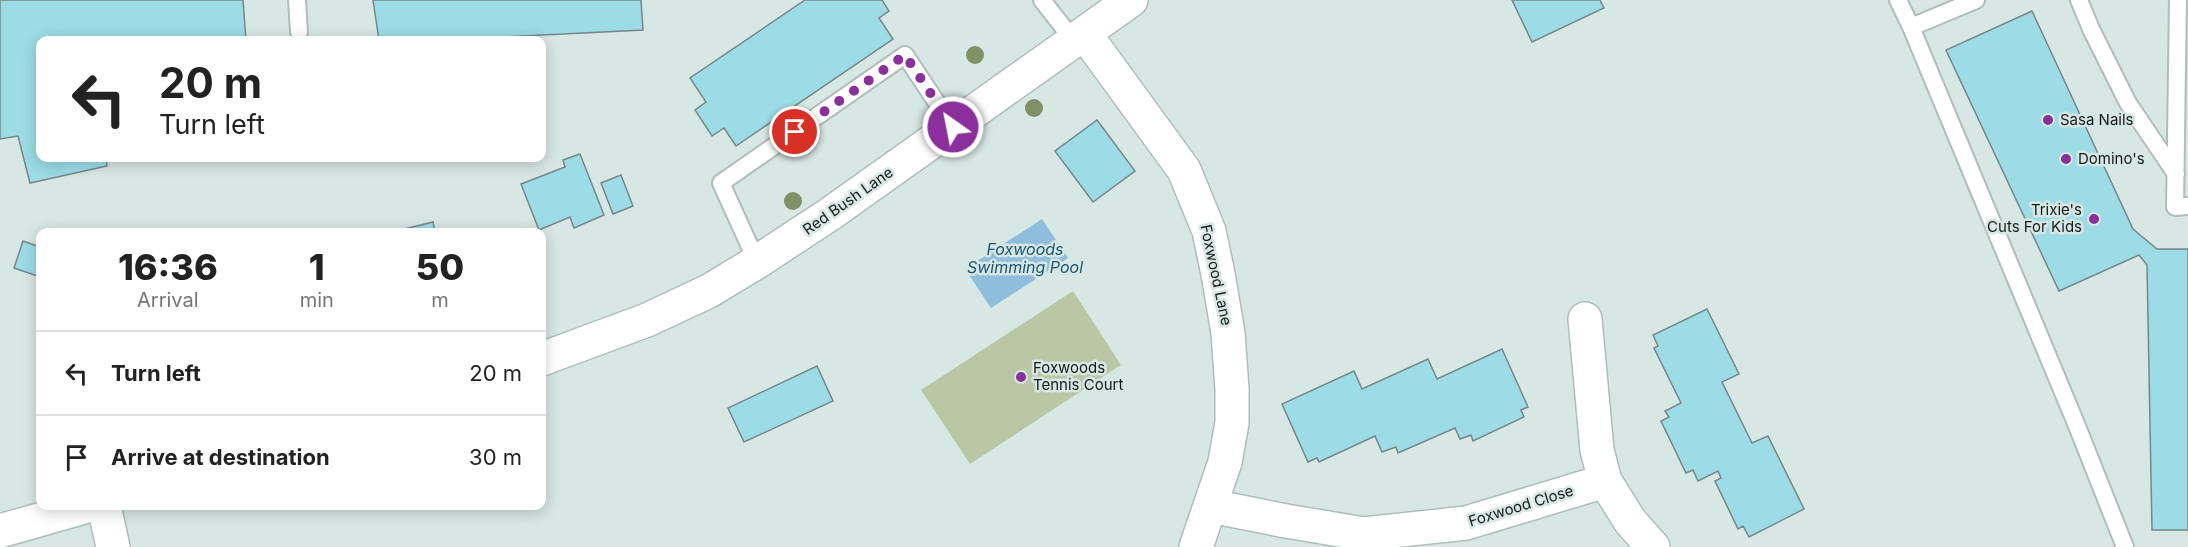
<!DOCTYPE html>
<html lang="en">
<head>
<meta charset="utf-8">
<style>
  :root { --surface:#fff; --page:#f6f6f6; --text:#222; --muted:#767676; --line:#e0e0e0 }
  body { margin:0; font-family:Inter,sans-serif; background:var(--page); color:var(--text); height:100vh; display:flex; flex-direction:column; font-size:22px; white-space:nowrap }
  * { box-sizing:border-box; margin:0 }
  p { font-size:20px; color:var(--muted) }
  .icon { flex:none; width:33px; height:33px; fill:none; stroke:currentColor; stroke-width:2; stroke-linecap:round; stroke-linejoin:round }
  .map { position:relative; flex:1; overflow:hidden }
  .panel { position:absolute; left:36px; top:228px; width:510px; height:282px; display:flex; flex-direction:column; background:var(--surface); border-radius:12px; box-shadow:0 3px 15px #0003 }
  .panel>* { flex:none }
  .banner { position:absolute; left:36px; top:36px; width:510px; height:126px; border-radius:12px; box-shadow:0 3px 15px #0003; background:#fff; color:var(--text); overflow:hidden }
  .pin { position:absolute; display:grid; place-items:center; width:51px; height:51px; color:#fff; margin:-26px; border:3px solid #fff; border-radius:50%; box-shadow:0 2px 6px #0007 }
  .me { position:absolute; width:66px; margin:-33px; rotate:327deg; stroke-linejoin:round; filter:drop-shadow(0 0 4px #0008) }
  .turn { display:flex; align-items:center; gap:21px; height:126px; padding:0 24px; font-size:27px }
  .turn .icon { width:78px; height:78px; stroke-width:2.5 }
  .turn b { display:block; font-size:42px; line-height:51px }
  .eta { display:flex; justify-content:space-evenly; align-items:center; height:102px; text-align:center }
  .eta b { font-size:36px; font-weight:800; line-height:42px }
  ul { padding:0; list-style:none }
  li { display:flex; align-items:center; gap:18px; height:84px; padding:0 24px; border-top:2px solid var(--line) }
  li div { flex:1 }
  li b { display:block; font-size:22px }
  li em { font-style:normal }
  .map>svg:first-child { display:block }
</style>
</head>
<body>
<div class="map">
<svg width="2188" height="547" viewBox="0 0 2188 547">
  <rect width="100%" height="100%" fill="#d7e7e3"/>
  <path fill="#bac7a4" d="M1073,291L1121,365L970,464L921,390Z"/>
  <path fill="#8ebedc" d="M1042,219L1068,258L991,308L965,269Z"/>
  <path fill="#9bdce6" stroke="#788789" stroke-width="1.5" d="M0,0H243L246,40H40V158H106L107,166L30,183L18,136L0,139Z
    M373,0H641L643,30L442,40H379Z
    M805,0H882L889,11L879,18L893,39L736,146L724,128L712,136L695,110L706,102L690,78Z
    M1512,0H1600L1604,8L1532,42Z
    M2032,11L2133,229L2157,249H2188V530H2152L2147,265L2139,255L2059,291L1946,50Z
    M1097,120L1135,171L1093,202L1055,151Z
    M580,154L604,215L574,228L570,217L539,230L521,184L565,167L563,160Z
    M621,175L633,206L613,214L601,183Z
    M433,222L435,232H392Z
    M23,241L40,247V277L14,268Z
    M1707,309L1739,374L1722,382L1752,443L1768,436L1804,509L1749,537L1743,526L1738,529L1715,481L1721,478L1718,471L1698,481L1693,470L1686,473L1661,421L1669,417L1665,411L1681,403L1654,348L1658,346L1653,335Z
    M1502,349L1528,407L1521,410L1524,417L1473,441L1471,435L1460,439L1455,428L1398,453L1396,447L1382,452L1375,436L1319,462L1317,458L1308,462L1282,404L1354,371L1362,389L1428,359L1437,379Z
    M817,366L833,401L744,442L728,408Z"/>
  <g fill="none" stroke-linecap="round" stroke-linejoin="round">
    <g stroke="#afbebb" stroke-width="20">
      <path id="service" d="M297,0L299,32
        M1042,0L1074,41
        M1898,0L1911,27
        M1976,0L1911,27L2077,426L2125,547
        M2079,0L2091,29L2128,103L2176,174
        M2178,0L2175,207L2188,206
        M757,262L721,183L905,55L953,127"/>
    </g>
    <g stroke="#afbebb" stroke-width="36">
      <path id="minor" d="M1085,34L1184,170L1209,231L1218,274L1228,333L1232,389V423L1225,462L1196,547
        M1585,319L1597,450L1605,481L1630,521L1653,547
        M104,506L113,547
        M1211,506L1286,521L1364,534L1466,523L1605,481"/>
    </g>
    <g stroke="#afbebb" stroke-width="36">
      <path id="tertiary" d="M542,359L647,320L709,291L757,262L830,214L1131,0
        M0,531L88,506"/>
    </g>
    <use href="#service" stroke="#fff" stroke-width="16"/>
    <use href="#minor" stroke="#fff" stroke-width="33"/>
    <use href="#tertiary" stroke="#fff" stroke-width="33"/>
  </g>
  <g fill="#809166">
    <circle cx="975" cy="55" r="9"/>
    <circle cx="1034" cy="108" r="9"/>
    <circle cx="793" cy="201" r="9"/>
  </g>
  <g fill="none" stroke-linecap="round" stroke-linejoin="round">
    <path stroke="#8a2f9b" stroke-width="10" stroke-dasharray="0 18" d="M795,132L905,55L953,127"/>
  </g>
  <g fill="#8a2f9b" stroke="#d7e7e3" stroke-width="2">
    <circle cx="2048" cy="120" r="6"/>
    <circle cx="2066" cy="159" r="6"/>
    <circle cx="2094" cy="219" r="6"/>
    <circle cx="1021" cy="377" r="6"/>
  </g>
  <g text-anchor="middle" stroke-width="5" stroke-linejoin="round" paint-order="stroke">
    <g font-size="15" fill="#161b1a" stroke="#d7e7e3" text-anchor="start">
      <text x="2060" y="125">Sasa Nails</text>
      <text x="2078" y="164">Domino's</text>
      <text x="2082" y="215" text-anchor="end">Trixie's<tspan x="2082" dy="17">Cuts For Kids</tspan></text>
      <text x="1033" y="373">Foxwoods<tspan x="1033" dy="17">Tennis Court</tspan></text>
    </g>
    <g font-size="15" fill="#161b1a" stroke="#d7e7e3">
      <text transform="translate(848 201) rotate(-35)" y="5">Red Bush Lane</text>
      <text transform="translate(1216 275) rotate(78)" y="5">Foxwood Lane</text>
      <text transform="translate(1521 506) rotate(-17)" y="5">Foxwood Close</text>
    </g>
    <g font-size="16" font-style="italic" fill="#1e5776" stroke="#d7e7e3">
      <text x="1025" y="255">Foxwoods<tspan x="1025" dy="18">Swimming Pool</tspan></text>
    </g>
  </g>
</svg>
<div class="pin" style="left:795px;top:132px;background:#d93025"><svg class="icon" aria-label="arrive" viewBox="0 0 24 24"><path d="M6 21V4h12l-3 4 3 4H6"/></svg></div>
<svg class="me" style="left:953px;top:127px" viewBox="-20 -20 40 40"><circle r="17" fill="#8a2f9b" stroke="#fff" stroke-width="3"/><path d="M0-11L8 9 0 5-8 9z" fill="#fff"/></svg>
<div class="banner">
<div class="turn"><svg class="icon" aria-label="left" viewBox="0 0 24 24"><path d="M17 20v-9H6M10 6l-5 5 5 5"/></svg><div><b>20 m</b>Turn left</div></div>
</div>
<section class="panel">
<div class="eta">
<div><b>16:36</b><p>Arrival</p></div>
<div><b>1</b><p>min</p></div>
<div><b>50</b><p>m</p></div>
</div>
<ul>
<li><svg class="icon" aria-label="left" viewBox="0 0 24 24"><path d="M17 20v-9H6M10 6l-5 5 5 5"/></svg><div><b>Turn left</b></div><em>20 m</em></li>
<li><svg class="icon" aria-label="arrive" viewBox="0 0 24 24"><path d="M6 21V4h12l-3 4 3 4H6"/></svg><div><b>Arrive at destination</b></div><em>30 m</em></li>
</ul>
</section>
</div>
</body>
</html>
